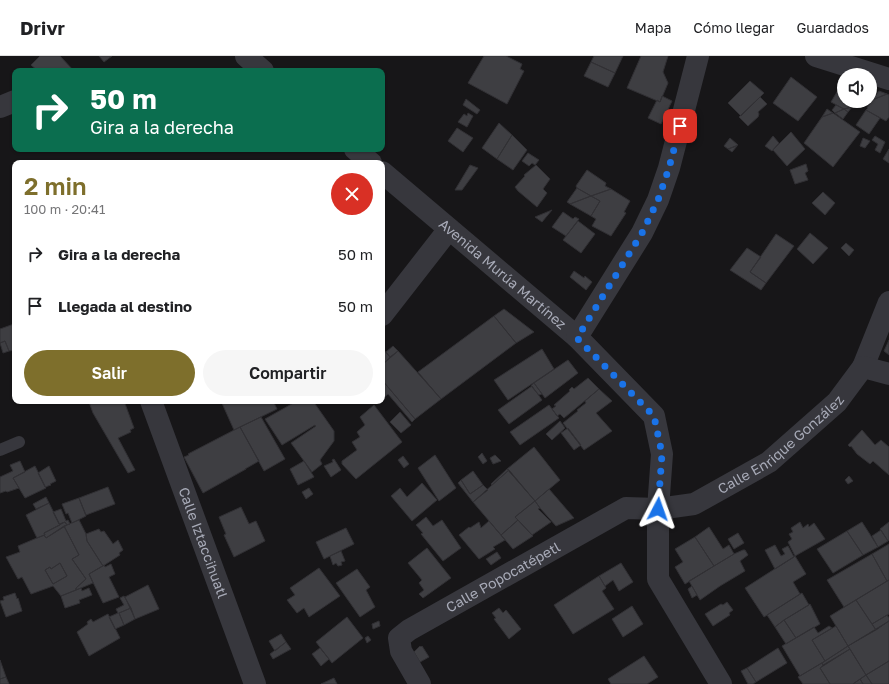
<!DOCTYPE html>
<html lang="es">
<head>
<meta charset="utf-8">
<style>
  :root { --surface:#fff; --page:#f6f6f6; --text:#202124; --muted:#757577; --line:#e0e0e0; --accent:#7e6f2c }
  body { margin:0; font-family:"Golos Text",sans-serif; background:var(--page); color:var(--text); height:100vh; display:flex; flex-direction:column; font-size:15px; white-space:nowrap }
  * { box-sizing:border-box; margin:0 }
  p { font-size:13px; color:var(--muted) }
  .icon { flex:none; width:22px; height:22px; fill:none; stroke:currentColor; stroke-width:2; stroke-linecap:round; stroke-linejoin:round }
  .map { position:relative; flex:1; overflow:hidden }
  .details { position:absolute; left:12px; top:104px; width:373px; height:244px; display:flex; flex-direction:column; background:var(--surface); border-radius:8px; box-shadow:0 1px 3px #0004 }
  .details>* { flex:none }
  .guide { position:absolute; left:12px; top:12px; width:373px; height:84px; border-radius:8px; box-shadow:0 1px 3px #0004; background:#0b6e4f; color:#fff; overflow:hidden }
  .buttons { position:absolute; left:837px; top:12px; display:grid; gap:8px }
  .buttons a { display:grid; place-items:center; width:40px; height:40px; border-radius:50%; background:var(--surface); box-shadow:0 1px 3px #0004; font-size:20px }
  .pin { position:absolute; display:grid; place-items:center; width:34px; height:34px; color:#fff; margin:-17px; border-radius:8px; box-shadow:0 2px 6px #0006 }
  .me { position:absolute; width:44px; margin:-22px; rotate:4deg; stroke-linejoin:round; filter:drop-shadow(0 0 3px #0008) }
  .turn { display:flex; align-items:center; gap:14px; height:84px; padding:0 12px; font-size:18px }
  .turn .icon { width:52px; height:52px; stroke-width:2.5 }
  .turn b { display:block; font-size:28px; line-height:34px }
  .round { display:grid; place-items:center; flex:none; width:42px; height:42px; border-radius:21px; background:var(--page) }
  .head { display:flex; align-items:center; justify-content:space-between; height:68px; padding:0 12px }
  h1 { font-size:24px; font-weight:600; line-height:30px; color:var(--accent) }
  .action { display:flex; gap:8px; margin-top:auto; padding:8px 12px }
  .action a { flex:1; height:46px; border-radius:24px; background:var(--accent); color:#fff; font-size:16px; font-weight:600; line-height:46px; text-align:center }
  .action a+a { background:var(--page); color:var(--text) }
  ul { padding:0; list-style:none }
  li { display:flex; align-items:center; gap:12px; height:52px; padding:0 12px }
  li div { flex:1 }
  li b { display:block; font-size:15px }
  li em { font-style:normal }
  header { display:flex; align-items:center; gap:24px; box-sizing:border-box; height:56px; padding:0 20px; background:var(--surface); border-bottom:1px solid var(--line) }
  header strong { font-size:19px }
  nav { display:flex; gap:22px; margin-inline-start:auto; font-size:14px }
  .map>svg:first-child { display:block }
</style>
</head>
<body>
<header>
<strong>Drivr</strong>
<nav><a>Mapa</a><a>Cómo llegar</a><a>Guardados</a></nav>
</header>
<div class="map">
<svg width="889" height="628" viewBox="0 0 889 628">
  <rect width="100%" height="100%" fill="#171618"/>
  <path fill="#3e3e42" stroke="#313034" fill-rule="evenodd" d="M40,0H60L74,15H38L31,9Z
    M99,0H112L104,6Z
    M484,0H506L522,8L520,13L524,15L507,48L468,27Z
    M594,0H623L615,17L591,6Z
    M641,0H668L663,16L668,27L660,46L627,32Z
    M591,6L615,17L608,31L584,20Z
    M791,21L817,41L798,65L773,47Z
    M750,25L764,37L741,60L728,47Z
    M843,26L844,45H855L852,51L844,53L831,46Z
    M879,35L887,38L872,44Z
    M887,38L889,39V61L886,65L866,54L868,52H867L872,44Z
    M662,40L672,45L661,68L648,62L657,44L660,46Z
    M760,41L767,48L758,56L759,58L758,61L748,70L739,61Z
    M466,43L480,54L477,58L463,49Z
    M836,49L844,53L835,57L832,54Z
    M852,51L848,56L844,53Z
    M827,53L833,57L822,61Z
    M844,53L848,56L843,63L835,57Z
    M866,54L880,62L869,78L856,69Z
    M468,57L473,60L467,71L458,66L464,58L467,60Z
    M833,57L860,76L833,111L804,87L822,61Z
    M499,67L512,79L497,103L482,92Z
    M457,72L473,82L463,96L448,85Z
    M791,76L805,93L787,110L773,94Z
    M512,79L527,94L513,114L497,103Z
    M773,80L779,87L772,95L765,90Z
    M875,80L885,86L880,97L875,94L878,88L872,84Z
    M730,82L738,89L728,93L724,90Z
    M863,82L870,85L865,92L860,90Z
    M737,90L732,96L728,93Z
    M889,93V107L883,103Z
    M528,97L539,104L535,109L532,107L529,110L522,105Z
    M806,108L808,115L805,117L808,124L795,128L790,114Z
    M470,109L478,112L462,134H455Z
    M536,109L550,123L543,133L547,137L537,151L518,135L515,131L525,120L524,119Z
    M587,114L606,127L605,130L611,133L591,140L577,132L576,130Z
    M577,132L591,140L570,148L567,146Z
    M611,133L630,145L624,156L626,157L611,180L592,170L596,163L591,160L600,145L591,140Z
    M823,136L835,147L825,159L812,147Z
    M591,140L600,145L591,160L570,148Z
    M552,154L542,166L535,161Z
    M563,156L573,163L575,161L579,163L566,180L552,171Z
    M578,165L595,178L581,197L563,184Z
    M810,177L828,192L813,208L797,193Z
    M776,178L794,190L766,227L750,216Z
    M846,187L854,194L849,200L841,192Z
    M747,192L761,201L750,216L766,227L761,234L730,214Z
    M574,215L584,222L585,220L592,226L586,234L570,221Z
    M504,253L534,276L516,287L494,260Z
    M494,260L516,287L441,343L418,316Z
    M14,268L15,270L13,271L15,276V294L9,295L5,285L0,287V273Z
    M889,284V299L884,295Z
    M5,285L9,295L3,297L0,287Z
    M393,290L398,295L390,301L386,296Z
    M382,292L390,301L382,309Z
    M542,293L554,313L508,344L494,324Z
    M398,295L441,343L415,363L382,324V309Z
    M568,304L578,317L545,342L534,327Z
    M588,322L599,333L564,362L560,358L557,360L552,353L556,350L554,349L570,335L569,334L572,331L574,333Z
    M382,324L415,363L412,366L388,338L382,343Z
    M534,327L542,338L539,339L531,330Z
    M532,330L542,344L509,368L498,354Z
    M599,333L612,345L596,357L612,375L584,394L563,367L578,355L577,354L586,347L585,345Z
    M90,345H124L134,372L130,374L131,376L118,382L135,414L128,417L93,357L89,346Z
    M221,345H273L277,353L234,374Z
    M297,345H313L334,375V385L320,404L322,408L312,416L291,387L316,370L315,369L282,389L265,363Z
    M374,349L402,386L356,423L342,408V405L357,394L352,386L360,381L357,376L365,369L360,361Z
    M549,349L559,362L520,389L510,376Z
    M400,356L411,369L401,377L390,366Z
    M261,361L285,403L264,415L240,371Z
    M560,365L565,372L552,384L546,378Z
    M240,371L259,405L245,413H246L203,437L184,401L189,399L188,398Z
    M568,372L581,389L574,394L561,377Z
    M862,374L875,389L881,384L889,391V419L873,405L870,408L857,398L851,390L850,391L848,389Z
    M534,391L560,424L535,445L507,413Z
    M482,397L487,405L483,408L478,401Z
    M435,399L456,432L439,445L418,412Z
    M495,399L501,405L493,408L490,402Z
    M403,400L409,408L404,412L398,404Z
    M334,403L341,414L331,421L324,410L333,406L332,404Z
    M20,405L25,416L13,422L19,432L7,436L6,435L0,437V421L13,415L10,409Z
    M304,405L314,421L298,429L290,413Z
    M35,410L46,432L25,442L13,422Z
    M49,410L56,425L50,428L51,429L45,431L38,417Z
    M507,413L509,414L492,429L491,428Z
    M509,414L535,445L515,461L518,464L501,479L473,446Z
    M473,415L483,429L470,438L461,424Z
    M849,420L853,425L848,428L845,424Z
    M461,424L470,438L483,429L488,434L473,446L458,427Z
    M422,427L437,444L412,465L391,440L400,432L407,441Z
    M108,431L115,448L86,459L79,442Z
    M309,432L313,438L306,443L302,436Z
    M549,433L574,462L556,470L540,452L535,445Z
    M46,441L49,447L36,453L33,448Z
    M79,442L86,460L72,467L68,457L66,458L62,448Z
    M535,445L540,452L538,453L551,466L532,479L515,461Z
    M49,447L60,469L44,477L45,479L37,482L26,459Z
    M241,451L249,468L256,465L265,485L234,501L224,479L226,478L219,461Z
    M61,453L66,465L68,464L70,468L67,469L65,466L59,468L53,456Z
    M426,461L433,470L442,464L461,492L443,505L421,478L423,477L416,469Z
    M79,464L86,478L87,485L103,510L89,518L93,527L76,534V532L86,523L72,503L79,499L64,470Z
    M518,464L533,480L513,493L501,479Z
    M489,465L505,484L493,491L495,493L479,503L459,479L469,471L470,472L479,466L481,472Z
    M65,466L67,469L46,482L44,479H45L44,477Z
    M800,466L803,472L808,468L809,471L814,467L825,483L795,500L788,486L792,483L789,478L793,476L791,472Z
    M862,466L878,491L863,499L847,475Z
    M889,466V484L888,485L880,473Z
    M64,470L79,499L72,503L86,523L76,532V534L61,540L53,530L31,538L22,521L18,523L6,501L20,496L18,490L44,479L46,482ZM60,507L67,520L53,528L45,514L50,511L51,513Z
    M709,471L723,493L729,489L734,498L714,510L695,481Z
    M346,472L354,488L324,503L316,486Z
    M99,473L101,476L104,475L113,488L118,484L123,494L119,497L120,499L103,510L87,485L86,478Z
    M881,474L888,485L878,491L872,480Z
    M847,475L863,499L833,517L817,493Z
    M738,477L744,487L734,493L728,483Z
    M695,481L714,510L685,528L675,511L683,506L675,493Z
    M889,488V524L887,525L872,498Z
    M775,489L781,500L785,498L782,493L788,490L794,501L775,513L765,494Z
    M427,492L451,522L423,542L419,538L424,534L419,527L422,524L408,507Z
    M743,494H745L748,499L740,505L745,515L720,530L700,544L689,525L734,498Z
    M341,495L345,505L341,506L342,509L338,510L336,507L333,509L330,500Z
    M497,496L501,502L491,509L486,503Z
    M872,498L887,525L844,551L827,524Z
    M795,500L806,518L793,526L800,538L764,561L745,532Z
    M60,507L67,520L53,528L45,514L50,511L51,513Z
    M621,507L633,526L619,535L613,524L605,530L599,520Z
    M111,508L115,518L109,521L119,541L103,547L89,518L104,509L105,511Z
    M319,512L340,540L309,561L304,552L297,557L287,544L295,539L290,532Z
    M357,513L370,531L366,534L375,551L360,561L336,527Z
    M599,520L606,532L602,535L614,553L573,578L554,549Z
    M889,524V558L872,568L856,544Z
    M148,529L159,553L135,563L125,541Z
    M692,530L697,539L692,542L688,533Z
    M81,532L82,535L89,532L92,539L79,544L80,547L65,552L61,540Z
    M15,537L17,543L18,542L22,555L6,561L0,545L4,544L3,541Z
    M802,537L809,549L784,564L775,571L767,559Z
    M124,540L131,552L119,557L124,569L115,573L109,561L118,557L116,553L124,549L120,542Z
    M856,544L876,574L848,590L830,560Z
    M727,546L733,554L729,557L730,559L713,570L705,558L721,548L723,549Z
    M810,548L820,568L796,582L784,564Z
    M632,550L643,568L623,581L612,563Z
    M131,552L135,563L124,569L119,557Z
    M499,552L503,557L506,554L521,573L509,583L494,563L496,562L492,557Z
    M108,558L120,582L89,600L77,576L88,568L87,566L91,563L93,566Z
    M887,559L889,562V565L876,574L872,568Z
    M347,561L363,582L332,607L316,586Z
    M784,564L796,582L786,588L775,571Z
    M379,565L380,570L373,573L372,568Z
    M889,565V605L866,619L848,590Z
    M829,570L832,572L812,584L825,605L800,620L782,590L814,571L818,577Z
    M836,570L848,590L825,605L812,584Z
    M281,578L286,586L275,595L269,585Z
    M368,580L371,584L367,587L365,582Z
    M286,586L291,593L273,603L270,598Z
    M420,590L421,591L422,590L429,601L420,606L414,596Z
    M848,590L850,593L823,609L822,607Z
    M320,592L329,603L321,610L312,598Z
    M778,592L787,607L756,626L747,612Z
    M850,593L866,619L853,628H830L820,612Z
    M644,600L658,621L647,628H611L608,623Z
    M0,604L6,621L0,623Z
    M889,605V628H872L866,619Z
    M822,607L823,609L820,612L830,628H803L798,621Z
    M747,612L756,626L753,628H748L741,615Z
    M866,619L872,628H863L860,623Z
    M6,621L9,628H0V623Z
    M334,622L337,628H321Z
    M860,623L863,628H853Z"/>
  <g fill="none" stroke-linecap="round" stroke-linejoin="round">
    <path stroke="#37373d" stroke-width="12" d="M0,394L19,386"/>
    <g stroke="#37373d" stroke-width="22">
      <path d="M246,0L263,15"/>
      <path d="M816,0L889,23"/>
      <path d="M0,51L15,45"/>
      <path d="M355,93L371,107"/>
      <path id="s1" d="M382,116L577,281L654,360L662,398L658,453V523L721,628"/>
      <path d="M382,259L449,173"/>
      <path d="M577,281L642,177L658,144L669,112L698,0"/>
      <path d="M863,311L889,246"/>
      <path id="s2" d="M151,345L255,628"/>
      <path id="s3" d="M420,628L401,595L399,582L409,574L626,452L658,453L694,448L769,406L837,346L863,311L889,318"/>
    </g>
  </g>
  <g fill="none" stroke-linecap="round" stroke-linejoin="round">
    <path stroke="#1a73e8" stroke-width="7" stroke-dasharray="0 12.6" d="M658,453L662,398L654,360L577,282L642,177L658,144L669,112L680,70"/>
  </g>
  <g text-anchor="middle" stroke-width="3.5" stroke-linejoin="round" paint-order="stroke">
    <g font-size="14" fill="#a8abb8" stroke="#121113">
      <text dy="5" stroke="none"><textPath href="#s1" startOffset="158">Avenida Murúa Martínez</textPath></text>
      <text dy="5" stroke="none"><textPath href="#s3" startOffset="487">Calle Enrique González</textPath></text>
      <text dy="5" stroke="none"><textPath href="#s2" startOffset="151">Calle Iztaccihuatl</textPath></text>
      <text dy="5" stroke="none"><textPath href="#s3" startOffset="172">Calle Popocatépetl</textPath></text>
    </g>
  </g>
</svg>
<div class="buttons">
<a><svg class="icon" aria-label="sound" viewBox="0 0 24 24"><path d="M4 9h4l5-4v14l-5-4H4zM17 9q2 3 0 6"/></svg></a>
</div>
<div class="pin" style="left:680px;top:70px;background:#d93025"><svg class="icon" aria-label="arrive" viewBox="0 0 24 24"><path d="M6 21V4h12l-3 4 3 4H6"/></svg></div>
<svg class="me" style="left:658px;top:453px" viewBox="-20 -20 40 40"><path d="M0-17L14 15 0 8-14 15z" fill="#1a73e8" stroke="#fff" stroke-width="4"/></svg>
<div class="guide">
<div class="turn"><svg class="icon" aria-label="right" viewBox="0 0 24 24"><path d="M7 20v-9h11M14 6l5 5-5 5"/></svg><div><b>50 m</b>Gira a la derecha</div></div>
</div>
<section class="details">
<div class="head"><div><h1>2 min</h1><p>100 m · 20:41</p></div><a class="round" style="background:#d93025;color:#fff"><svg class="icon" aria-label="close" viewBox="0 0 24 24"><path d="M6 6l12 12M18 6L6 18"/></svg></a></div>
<ul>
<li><svg class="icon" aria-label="right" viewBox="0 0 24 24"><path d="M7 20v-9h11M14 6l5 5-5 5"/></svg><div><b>Gira a la derecha</b></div><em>50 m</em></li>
<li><svg class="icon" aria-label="arrive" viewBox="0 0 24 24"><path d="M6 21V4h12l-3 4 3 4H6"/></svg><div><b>Llegada al destino</b></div><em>50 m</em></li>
</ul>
<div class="action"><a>Salir</a><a>Compartir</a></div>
</section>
</div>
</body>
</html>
